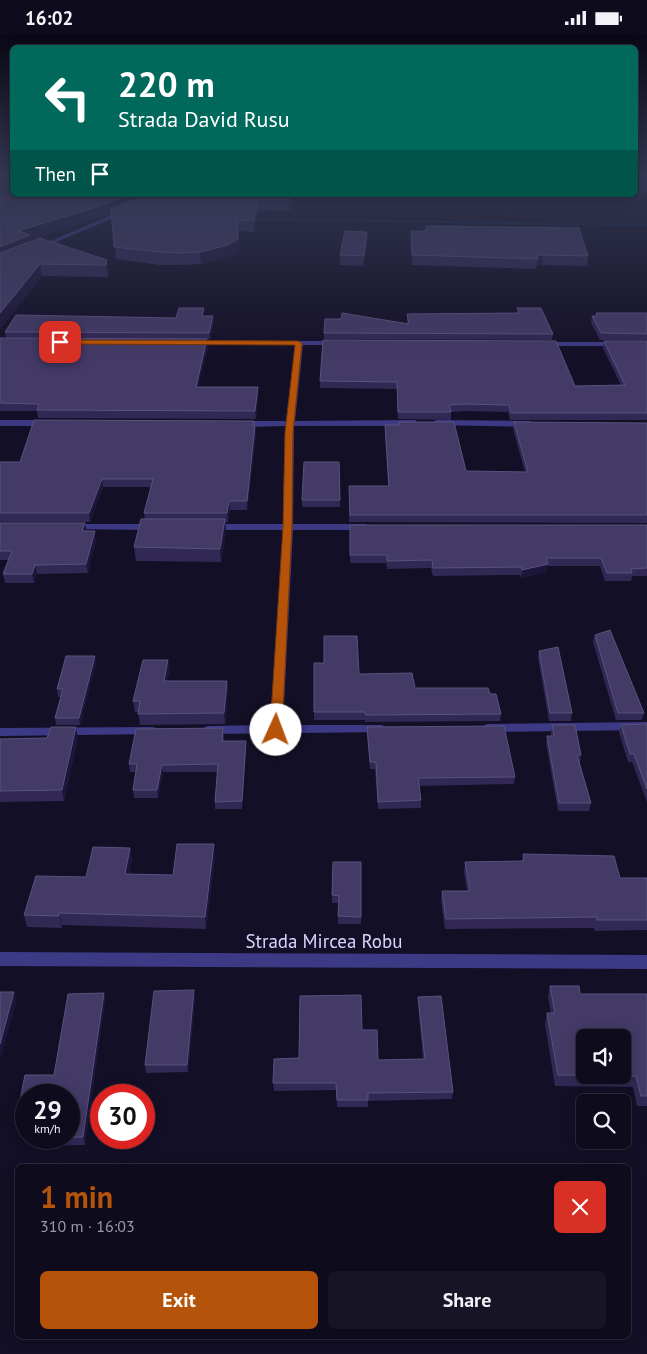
<!DOCTYPE html>
<html lang="en">
<head>
<meta charset="utf-8">
<style>
  :root { --surface:#0e0b1c; --page:#171425; --text:#f1f3f6; --muted:#9b9ba3; --line:#2e2b3b; --accent:#b45309 }
  body { margin:0; font-family:"PT Sans",sans-serif; background:var(--page); color:var(--text); height:100vh; display:flex; flex-direction:column; font-size:19px; white-space:nowrap }
  * { box-sizing:border-box; margin:0 }
  p { font-size:16px; color:var(--muted) }
  .icon { flex:none; width:28px; height:28px; fill:none; stroke:currentColor; stroke-width:2; stroke-linecap:round; stroke-linejoin:round }
  .map { position:relative; flex:1; overflow:hidden }
  .sheet { position:absolute; left:15px; top:1129px; width:616px; height:175px; display:flex; flex-direction:column; background:var(--surface); border-radius:8px; box-shadow:0 2px 12px #0003,0 0 0 1px var(--line) }
  .sheet>* { flex:none }
  .guide { position:absolute; left:10px; top:10px; width:628px; height:152px; border-radius:8px; box-shadow:0 2px 12px #0003,0 0 0 1px var(--line); background:#00695c; color:#fff; overflow:hidden }
  .controls { position:absolute; left:576px; top:994px; display:grid; gap:10px }
  .controls a { display:grid; place-items:center; width:55px; height:55px; border-radius:8px; background:var(--surface); box-shadow:0 2px 12px #0003,0 0 0 1px var(--line); font-size:25px }
  .speed { position:absolute; left:15px; top:1049px; display:flex; gap:10px; font-size:25px; font-weight:700; text-align:center }
  .speed>* { display:grid; place-content:center; width:65px; height:65px; border-radius:50%; background:var(--surface); box-shadow:0 2px 12px #0003,0 0 0 1px var(--line); line-height:1 }
  .speed small { font-size:12px; font-weight:400 }
  .speed .limit { border:8px solid #d22; background:#fff; color:#111 }
  .pin { position:absolute; display:grid; place-items:center; width:42px; height:42px; color:#fff; margin:-21px; border-radius:10px; box-shadow:0 2px 8px #0006 }
  .me { position:absolute; width:55px; margin:-28px; rotate:2deg; stroke-linejoin:round; filter:drop-shadow(0 0 4px #0008) }
  .turn { display:flex; align-items:center; gap:18px; height:105px; padding:0 25px; font-size:22px }
  .turn .icon { width:65px; height:65px; stroke-width:2.5 }
  .turn b { display:block; font-size:35px; line-height:42px }
  .then { display:flex; align-items:center; height:48px; padding:0 25px; background:#0003; gap:10px; font-size:19px }
  .round { display:grid; place-items:center; flex:none; width:52px; height:52px; border-radius:8px; background:var(--page) }
  .summary { display:flex; align-items:center; justify-content:space-between; height:85px; padding:0 25px }
  h1 { font-size:30px; font-weight:800; line-height:38px; color:var(--accent) }
  .action { display:flex; gap:10px; margin-top:auto; padding:10px 25px }
  .action a { flex:1; height:58px; border-radius:8px; background:var(--accent); color:#fff; font-size:20px; font-weight:800; line-height:58px; text-align:center }
  .action a+a { background:var(--page); color:var(--text) }
  .status { display:flex; justify-content:space-between; align-items:center; height:35px; padding:0 25px; background:var(--surface); direction:ltr }
  .status svg { height:14px; fill:currentColor }
  .map>svg:first-child { display:block }
</style>
</head>
<body>
<div class="status"><b>16:02</b><svg viewBox="0 0 49 12"><path d="M0 12V9h3v3zM5 12V6h3v6zM10 12V3h3v9zM15 12V0h3v12zM26 1h20v11H26zM47 4h2v5h-2z"/></svg></div>
<div class="map">
<svg width="647" height="1319" viewBox="0 0 647 1319">
  <rect width="100%" height="100%" fill="#130f26"/>
  <g fill="none" stroke-linecap="round" stroke-linejoin="round">
    <path fill="#0c2248" fill-rule="evenodd" d="M246,183L647,189V191L247,185Z"/>
    <path fill="#3d3a85" fill-rule="evenodd" d="M128,173L130,176L37,215L32,214Z
      M189,306H343V310H303L295,386L415,385L419,388L415,391H294L293,489H365L370,492L365,495H293L283,690H382L388,694L387,697L207,699L201,695L207,691L270,690L283,495H210L205,492L210,489H283L285,391L237,392L233,389L237,386H286L295,310H192L188,308Z
      M539,307H647V311H539Z
      M0,385H50L54,388L50,391H0Z
      M437,385L530,386L534,389L530,392L434,390V386Z
      M70,489H155L160,492L155,495L66,494V490Z
      M647,687V695L487,697L481,693L487,689Z
      M152,692L157,693L159,696L157,699L0,701V693Z
      M0,917L647,920V934L0,931Z"/>
  </g>
  <path fill="#312854" d="M0,138H12V160H299L289,176L259,175L254,197L238,196L239,216L229,222L201,229L181,230H160L116,224L112,178L30,205L31,207L107,225L108,237V242L42,241L0,294Z
    M635,138H647V158H635Z
    M411,196L588,221L587,231L542,230H537L536,234L412,230Z
    M367,197V207L363,231L340,230V220Z
    M204,273L203,281L214,287L210,304L6,303L5,297L176,283Z
    M517,273L553,299L552,305L324,304V298L407,289V279L517,278Z
    M596,278H647V305H600L591,287L592,281H596Z
    M0,303L208,312L198,352H258V360L256,384L38,383L37,376H0Z
    M323,305L575,351L621,350L603,313L604,306H647V385H510L508,377L465,376L451,377V385L398,384L397,354L320,353Z
    M514,387L647,388V488L349,487V451H388L385,397V390L466,436L525,437L513,394Z
    M254,391L256,399L247,475H230L228,487H226V497L221,527L136,526L134,512L145,484L144,478L151,452H103L90,487H0V427H20Z
    M339,427L340,472H302V465Z
    M0,488L86,496L96,505L88,538L37,539L34,548H5L3,539L8,525H0Z
    M350,490H647V541H632L631,546H605L600,531H547L546,537L521,543L520,540L433,541L431,533L387,534L386,528H350Z
    M595,600L644,678L642,685H616L593,607Z
    M539,616L572,678L571,686H549L538,623Z
    M96,628L80,690H56L55,683L61,662H58L57,654Z
    M314,628H324L359,639L415,653L490,659L501,679L500,686L365,687V685H314Z
    M170,636L167,646H227L228,657L225,689L140,690L138,677H135L133,666Z
    M647,689V767L632,727H628L619,697L621,690Z
    M552,690L581,720L580,728H579L591,768L589,776H558L546,708L547,701H551V698Z
    M367,692L515,742L514,749L419,751L421,765V773L378,774L375,734H370L367,699Z
    M223,693L224,706H246V714L242,774H215V767L217,737H163L158,763H134L133,755L136,737H130L129,729Z
    M78,702L64,766L0,767V704Z
    M130,813L132,825L129,839L173,840L215,822L206,894L62,890V893L27,892L24,880L86,842Z
    M523,819L620,843H647V895L595,896L594,893L445,894L441,866L442,856H467L464,837L465,827L522,826Z
    M333,827L361,882V889H338V868H332Z
    M550,951L580,959H647V1071H637L633,1052L555,1051L545,989L547,978H551L548,961Z
    M104,958L105,965L85,1110L44,1111L42,1102H69V1060H26V1088H20L17,1081L25,1040H54L68,959Z
    M418,962L453,1057L452,1064L368,1066V1072H337L336,1055L274,1056L273,1048L299,1023L362,995L378,1025L423,1024L418,969Z
    M195,963L188,1037L146,1038L145,1030Z"/>
  <path fill="#1d163a" d="M128,160H155L104,181L30,205L32,212L0,225V212L18,196Z
    M292,160H299L289,176V165Z
    M259,164V175L254,197V185Z
    M367,197V207L363,231L364,221Z
    M238,204L239,216L229,222L201,229L200,217Z
    M537,220H543L542,230H537Z
    M107,225L108,237V242L106,230Z
    M40,229L42,241L0,294V278Z
    M213,281L214,287L210,304L209,298Z
    M207,304L208,312L196,360V352Z
    M258,352V360L256,384L255,376Z
    M255,391L256,399L247,475V466Z
    M102,444L103,452L90,487L89,478Z
    M229,466L230,475L228,487L227,478Z
    M225,484L226,497L221,527L220,514Z
    M85,488L87,497L82,496Z
    M95,496L96,505L88,538L86,529Z
    M548,529L546,537L521,543L522,535Z
    M35,530L37,539L34,548L32,539Z
    M95,621L96,628L80,690L79,683Z
    M168,625L170,636L165,657L164,646Z
    M227,646L228,657L225,689L224,678Z
    M76,692L78,702L64,766L62,755Z
    M246,706V714L242,774V766Z
    M162,730L163,737L158,763L157,755Z
    M214,809L215,822L206,894L205,882Z
    M130,813L132,825L127,851L125,839Z
    M59,878L62,890V893L59,881Z
    M194,955L195,963L188,1037L187,1030Z
    M14,957L17,965L0,1026V1009Z
    M104,958L105,965L85,1110L83,1102Z"/>
  <path fill="#433a66" stroke="#5a527e" fill-rule="evenodd" d="M0,138H12V152H0Z
    M635,138H647V153H635Z
    M0,159H12V160H128L103,170L18,196L30,200L0,212Z
    M146,160H292L289,165L259,164L254,185H237L238,204L228,210L200,217L180,218L159,217L114,212L111,174Z
    M426,191L579,193L588,221L543,220H537L538,224L412,220L411,196H425Z
    M345,196L367,197L364,221L340,220Z
    M40,203L107,225L106,230L40,229L0,278V218Z
    M179,273H204L202,281H213L209,298L5,297L16,280L176,283Z
    M517,273H541L553,299L324,298L325,284H341L342,278L409,289L407,279L520,278Z
    M596,278H647V299L601,298L592,281H597Z
    M0,303L207,304L196,352H258L255,376L37,375L39,369L0,368Z
    M323,305L556,306L575,351L625,350L604,306H647V378H511L509,370L465,369L449,370L451,377H398L397,347L320,346Z
    M34,385L254,386L253,391H255L247,466H229L227,478H144L153,444H102L89,478H0V427H20Z
    M399,387H454L466,436L528,437L514,387L647,388V480H350L349,451H389L385,390H399Z
    M304,427H339L340,465H302Z
    M141,484H225L220,514L134,512Z
    M0,488H85L82,496H95L86,529L35,530L32,539H3L12,516H0Z
    M350,490H647V533L631,534L632,538H607L601,523H546L548,529L522,535L521,532L433,533L432,525L387,526V520H350Z
    M610,595L644,678H618L595,600Z
    M324,601H357L359,639L412,638L415,653H488L490,659H496L501,679L366,680L365,677H314V628H324Z
    M558,612L572,678H550L539,616Z
    M66,621H95L79,683H55L63,654H57Z
    M143,625H168L164,646H227L224,678L138,679L140,666H133Z
    M647,689V754L634,719H630L621,690Z
    M552,690H575L581,720H577L591,768H559L547,701H554Z
    M504,691L515,742L418,743L421,765L378,767L376,727H370L367,692Z
    M51,692H76L62,755L0,756V704L47,703Z
    M223,693L222,706H246L242,766L215,767L218,729L162,730L157,755H133L137,729H129L136,694Z
    M177,809H214L205,882L59,878V881L24,880L36,841L86,842L93,812L130,813L125,839L173,840Z
    M523,819L614,821L620,843H647V885H597V882L446,884L442,856H470L465,827L524,826Z
    M333,827H361V882L338,881L339,861L332,860Z
    M550,951H579L580,959H647V1061H641L636,1041L558,1040L547,978H555ZM585,1002H622V1040H585Z
    M194,955L187,1030H145L154,956Z
    M0,957H14L0,1009Z
    M104,958L83,1102L42,1103V1102H69V1060H26V1081H17L25,1040H54L68,959Z
    M361,960L362,995H377L378,1025L425,1024L418,962L441,961L453,1057L368,1058V1065H337L336,1048H273L274,1024L299,1023L300,961Z"/>
  <linearGradient id="sky" x2="0" y2="1"><stop stop-color="#0a0815"/><stop offset="0.43" stop-color="#333752"/><stop offset="1" stop-color="#333752" stop-opacity="0"/></linearGradient>
  <rect width="647" height="323" fill="url(#sky)"/>
  <path fill="#b45309" stroke="#753606" d="M60,305L298,306L302,308L293,398L292,492L282,695L280,698L276,699L270,695L283,492L285,398L295,310L57,309L56,307Z"/>
  <g text-anchor="middle" stroke-width="5" stroke-linejoin="round" paint-order="stroke">
    <g font-size="19" fill="#d9d4ff" stroke="#130f26">
      <text x="324" y="913">Strada Mircea Robu</text>
    </g>
  </g>
</svg>
<div class="controls">
<a><svg class="icon" aria-label="sound" viewBox="0 0 24 24"><path d="M4 9h4l5-4v14l-5-4H4zM17 9q2 3 0 6"/></svg></a>
<a><svg class="icon" aria-label="search" viewBox="0 0 24 24"><circle cx="10" cy="10" r="6"/><path d="M15 15l6 6"/></svg></a>
</div>
<div class="speed"><div>29<small>km/h</small></div><div class="limit">30</div></div>
<div class="pin" style="left:60px;top:307px;background:#d93025"><svg class="icon" aria-label="arrive" viewBox="0 0 24 24"><path d="M6 21V4h12l-3 4 3 4H6"/></svg></div>
<svg class="me" style="left:276px;top:695px" viewBox="-20 -20 40 40"><circle r="19" fill="#fff"/><path d="M0-13L10 11 0 6-10 11z" fill="#b45309"/></svg>
<div class="guide">
<div class="turn"><svg class="icon" aria-label="left" viewBox="0 0 24 24"><path d="M17 20v-9H6M10 6l-5 5 5 5"/></svg><div><b>220 m</b>Strada David Rusu</div></div>
<div class="then">Then<svg class="icon" aria-label="arrive" viewBox="0 0 24 24"><path d="M6 21V4h12l-3 4 3 4H6"/></svg></div>
</div>
<section class="sheet">
<div class="summary"><div><h1>1 min</h1><p>310 m · 16:03</p></div><a class="round" style="background:#d93025;color:#fff"><svg class="icon" aria-label="close" viewBox="0 0 24 24"><path d="M6 6l12 12M18 6L6 18"/></svg></a></div>
<div class="action"><a>Exit</a><a>Share</a></div>
</section>
</div>
</body>
</html>
